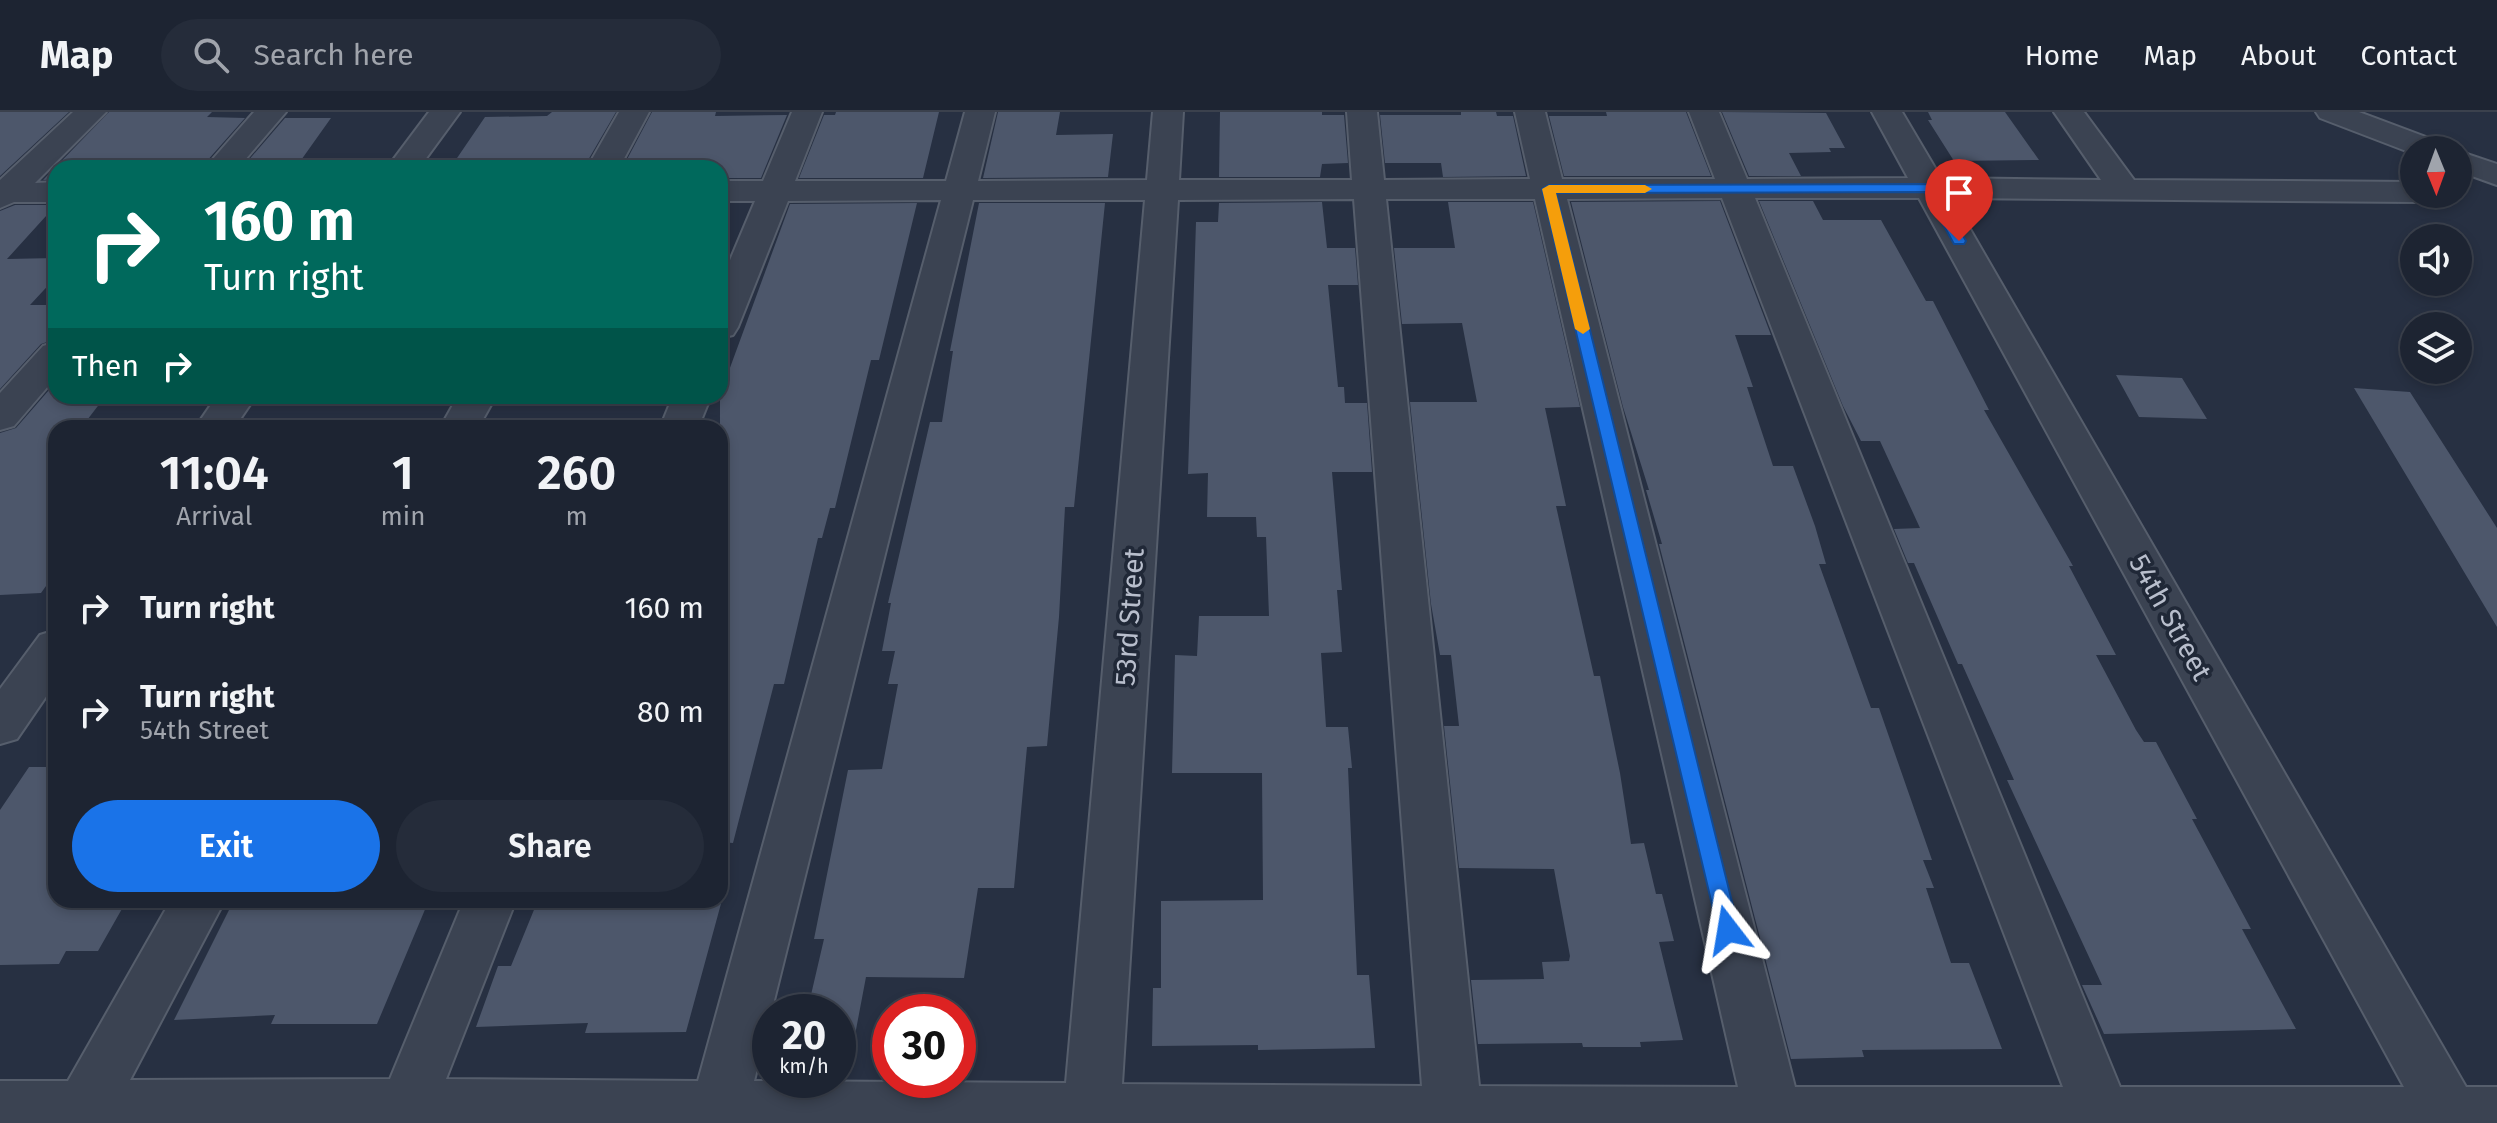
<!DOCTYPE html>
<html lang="en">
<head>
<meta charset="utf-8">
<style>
  :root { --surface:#1d2432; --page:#252c3a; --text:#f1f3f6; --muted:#a0a4ac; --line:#3b414d; --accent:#1a73e8 }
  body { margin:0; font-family:"Fira Sans",sans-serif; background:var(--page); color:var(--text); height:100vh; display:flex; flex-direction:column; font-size:30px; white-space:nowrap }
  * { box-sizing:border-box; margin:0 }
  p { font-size:26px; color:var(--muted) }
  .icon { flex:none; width:44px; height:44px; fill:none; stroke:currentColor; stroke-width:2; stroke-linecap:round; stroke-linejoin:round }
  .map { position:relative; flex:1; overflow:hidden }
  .sheet { position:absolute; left:48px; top:308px; width:680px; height:488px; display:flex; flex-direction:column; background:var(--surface); border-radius:24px; box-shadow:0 4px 12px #0003,0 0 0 2px var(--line) }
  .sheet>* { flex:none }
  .guide { position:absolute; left:48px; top:48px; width:680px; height:244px; border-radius:24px; box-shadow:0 4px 12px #0003,0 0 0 2px var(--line); background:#00695c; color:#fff; overflow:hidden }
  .needle { width:52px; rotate:179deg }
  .tools { position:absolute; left:2400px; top:24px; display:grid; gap:16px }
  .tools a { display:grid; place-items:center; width:72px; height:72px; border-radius:50%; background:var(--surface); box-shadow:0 4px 12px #0003,0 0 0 2px var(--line); font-size:40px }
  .speed { position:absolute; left:752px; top:882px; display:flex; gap:16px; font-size:40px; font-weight:700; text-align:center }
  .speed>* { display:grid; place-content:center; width:104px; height:104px; border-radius:50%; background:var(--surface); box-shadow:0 4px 12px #0003,0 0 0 2px var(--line); line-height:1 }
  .speed small { font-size:20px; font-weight:400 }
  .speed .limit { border:12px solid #d22; background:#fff; color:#111 }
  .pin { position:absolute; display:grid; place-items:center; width:68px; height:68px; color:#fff; margin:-82px -34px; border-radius:50% 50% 50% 0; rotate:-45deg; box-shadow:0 0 8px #0007 }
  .pin .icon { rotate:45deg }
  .me { position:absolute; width:88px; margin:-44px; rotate:346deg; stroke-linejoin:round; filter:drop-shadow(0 0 6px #0008) }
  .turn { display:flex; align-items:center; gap:28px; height:168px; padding:0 24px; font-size:36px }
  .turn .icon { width:104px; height:104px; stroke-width:2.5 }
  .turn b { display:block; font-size:56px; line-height:68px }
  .then { display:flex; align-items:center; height:76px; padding:0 24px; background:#0003; gap:16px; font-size:30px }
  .eta { display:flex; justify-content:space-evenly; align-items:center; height:136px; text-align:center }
  .eta b { font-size:48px; font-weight:600; line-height:56px }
  .cta { display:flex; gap:16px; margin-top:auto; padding:16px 24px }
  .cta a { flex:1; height:92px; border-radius:48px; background:var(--accent); color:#fff; font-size:32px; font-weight:600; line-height:92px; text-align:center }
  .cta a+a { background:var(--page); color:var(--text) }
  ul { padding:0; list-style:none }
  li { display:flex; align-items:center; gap:24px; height:104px; padding:0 24px }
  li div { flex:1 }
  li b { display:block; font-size:30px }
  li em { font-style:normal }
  header { display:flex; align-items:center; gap:48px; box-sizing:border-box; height:112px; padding:0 40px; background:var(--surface); border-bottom:2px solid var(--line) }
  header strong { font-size:38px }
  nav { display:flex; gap:44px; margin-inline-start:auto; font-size:28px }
  .search { width:560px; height:72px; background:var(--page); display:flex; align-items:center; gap:20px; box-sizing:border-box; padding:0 28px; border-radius:44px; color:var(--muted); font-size:30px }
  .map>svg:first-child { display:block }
</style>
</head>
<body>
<header>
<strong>Map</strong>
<div class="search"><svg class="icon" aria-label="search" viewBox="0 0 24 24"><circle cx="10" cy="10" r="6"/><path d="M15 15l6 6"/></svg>Search here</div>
<nav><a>Home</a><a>Map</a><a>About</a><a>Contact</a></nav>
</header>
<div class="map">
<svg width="2497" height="1011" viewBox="0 0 2497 1011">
  <rect width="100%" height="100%" fill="#273042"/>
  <path fill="#4d576b" d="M0,0H69L0,64Z
    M109,0H212L207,5L245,6L206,50L97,51L92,56H56V67L43,68Z
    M552,0H616L584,55H514L518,49H455L485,5L547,4Z
    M652,0H716L715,4L787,3L761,66H720V56L623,55Z
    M836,0H939L923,66H799L824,3H835Z
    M998,0H1060L1056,23L1113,22L1108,65L983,66Z
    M1220,0H1322V3H1344L1348,51L1322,52L1320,65H1219Z
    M1461,0H1496L1497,4H1513L1526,64L1443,65L1441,51H1385L1380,3H1461Z
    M1606,0H1686L1711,64H1564L1549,4H1607Z
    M1722,0L1826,1L1845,36H1829L1831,40L1789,41L1801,64H1749Z
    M1928,0H2005L2039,48L1954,49L1928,8H1932Z
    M285,6H331L299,51L247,50Z
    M1720,89L1771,223H1735L1753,275H1747L1773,354H1793L1815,414L1826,452H1819L1871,596H1879L1932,748H1923L1934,776H1926L1951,851H1969L2002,937L1862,938L1864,945L1791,947L1659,432H1662L1646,378H1649L1623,295L1571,90Z
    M1759,89H1813L1823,108H1881L1926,189H1933L1989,298H1984L2073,454H2069L2116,543H2096L2136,618L2144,630H2156L2197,707H2192L2251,817H2242L2296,917L2104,922L2082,873H2102L2007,668H2014L1962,552H1958L1914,451H1908L1894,417L1920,416L1880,329H1861L1843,294Z
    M1322,90L1327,136H1355L1358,173H1328L1338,275H1344L1345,291H1367L1372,360H1332L1342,478H1337L1342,540L1321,541L1326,615H1348L1352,656H1348L1357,863H1369L1375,936L1258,938V933L1152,934L1153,876H1161V789L1263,788L1262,661H1172L1175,543L1197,544L1199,504H1269L1266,425H1257L1256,405H1207L1208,361L1188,362L1196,110H1218L1219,91Z
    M1448,90H1533L1580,295L1545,296L1566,394H1556L1594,564H1600L1620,661L1631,732L1644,731L1656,782H1662L1674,829L1659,830L1683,928L1640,930L1641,935H1583L1582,931L1478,932L1471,868L1544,867L1542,850L1569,849L1570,844L1554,757L1459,756L1444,614H1459L1451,543H1440L1431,492L1410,290H1477L1462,211L1402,212L1394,136H1455Z
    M917,91L879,248H871L835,396H830L822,426H818L784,572H774L733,731L720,730V283L790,92Z
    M979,91H1105L1074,395H1065L1059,505L1047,634L1027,635L1014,776H978L964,866L866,865L855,923H838V900H807L824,827H814L848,658L882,657L898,572H888L895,539H882L891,491H888L930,310H942L953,239H950Z
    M15,93H56L7,147L56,146V165L30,193H56V227L41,232L0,277V99Z
    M2116,263L2182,266L2207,307L2139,305Z
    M56,270V285L104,286L81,316H56V460L41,481L0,483V321L16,316Z
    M2354,276L2410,280L2497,416V515Z
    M29,655H56V788H127L98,839H66L59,852L0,853V698Z
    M320,788H429L377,912H271L275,903L174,908L232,792Z
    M538,788H722L686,920L585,921L588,911L476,915L498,854H511Z"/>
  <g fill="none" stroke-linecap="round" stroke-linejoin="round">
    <g stroke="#565e6c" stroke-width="4">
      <path id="minor" d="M73,0H106L35,71L56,70V90H14L0,96V68Z
        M254,0H286L238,56H205Z
        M429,0H460L419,56H387Z
        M619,0H649L619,56H587Z
        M792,0H822L795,69H946L965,0H995L978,69L1147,68L1153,0H1183L1179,68H1352L1347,0H1377L1384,68L1530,67L1515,0H1545L1562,67H1715L1689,0H1719L1747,67L1908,66L1872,0H1902L1941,66L2101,68L2054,0H2084L2134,68L2414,70V82H2429L2425,87L2414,90L1952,86L2466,975H2497V1011H0V969H68L171,788H225L130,968L390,967L464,788H516L446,967L698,969L941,88L788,89L738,215L733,223L720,226V172L755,89H720V69H763ZM1722,86L2063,975H1795L1567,87ZM1755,86H1919L2404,975H2120ZM1354,87L1422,974L1122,972L1178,88ZM1386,87H1535L1738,975L1479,974ZM973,88H1145L1066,971L754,969Z
        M2316,0H2359L2442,31L2447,38H2414V42L2320,6Z
        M2458,39L2497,52V73L2458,59Z
        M56,230V265L14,314L0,318V281L43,234Z
        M217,284H256L234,316H195Z
        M458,284H496L478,316H440Z
        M673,284H711L698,316H660Z
        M56,518V570L17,627L0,632V577L40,523Z"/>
    </g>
    <use href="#minor" fill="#3b4352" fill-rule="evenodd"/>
  </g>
  <path fill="#1a73e8" stroke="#114b97" stroke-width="2" d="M1930,72L1936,76L1966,129L1964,132H1954L1925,80L1556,81L1739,818L1736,825L1728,828L1721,825L1718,818L1542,77L1549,73Z"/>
  <path fill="#f59e0b" d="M1549,73H1645L1652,77L1645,81H1556L1590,217L1583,222L1575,217L1542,77Z"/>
  <g text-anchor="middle" stroke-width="7" stroke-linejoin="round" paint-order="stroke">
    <g font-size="28" fill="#b8becc" stroke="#202837">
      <text transform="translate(1129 505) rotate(-86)" y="10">53rd Street</text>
      <text transform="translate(2171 505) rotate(61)" y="10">54th Street</text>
    </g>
  </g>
</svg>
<div class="tools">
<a><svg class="needle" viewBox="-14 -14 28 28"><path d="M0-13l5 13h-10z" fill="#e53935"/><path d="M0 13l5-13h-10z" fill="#a0a4ac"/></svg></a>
<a><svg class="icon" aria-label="sound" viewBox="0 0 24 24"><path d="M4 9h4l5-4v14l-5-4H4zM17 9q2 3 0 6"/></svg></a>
<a><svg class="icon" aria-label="layers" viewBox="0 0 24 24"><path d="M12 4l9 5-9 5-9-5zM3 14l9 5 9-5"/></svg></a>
</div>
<div class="speed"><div>20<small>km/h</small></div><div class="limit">30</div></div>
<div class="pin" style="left:1959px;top:129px;background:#d93025"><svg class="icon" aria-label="arrive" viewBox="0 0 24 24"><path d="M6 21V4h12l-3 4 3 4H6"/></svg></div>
<svg class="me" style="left:1728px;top:818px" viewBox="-20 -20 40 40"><path d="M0-17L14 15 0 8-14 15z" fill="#1a73e8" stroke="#fff" stroke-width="4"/></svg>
<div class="guide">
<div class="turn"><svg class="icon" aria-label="right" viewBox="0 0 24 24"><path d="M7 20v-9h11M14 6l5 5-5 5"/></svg><div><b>160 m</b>Turn right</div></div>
<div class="then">Then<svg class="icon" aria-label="right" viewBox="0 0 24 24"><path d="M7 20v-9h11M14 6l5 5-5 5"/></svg></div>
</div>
<section class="sheet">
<div class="eta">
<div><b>11:04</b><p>Arrival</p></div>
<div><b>1</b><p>min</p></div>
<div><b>260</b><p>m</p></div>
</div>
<ul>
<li><svg class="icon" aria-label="right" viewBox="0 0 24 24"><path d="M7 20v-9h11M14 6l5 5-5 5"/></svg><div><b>Turn right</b></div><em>160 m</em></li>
<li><svg class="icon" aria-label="right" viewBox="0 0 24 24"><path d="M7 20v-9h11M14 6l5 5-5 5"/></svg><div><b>Turn right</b><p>54th Street</p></div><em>80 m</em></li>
</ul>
<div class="cta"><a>Exit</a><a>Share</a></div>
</section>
</div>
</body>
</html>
